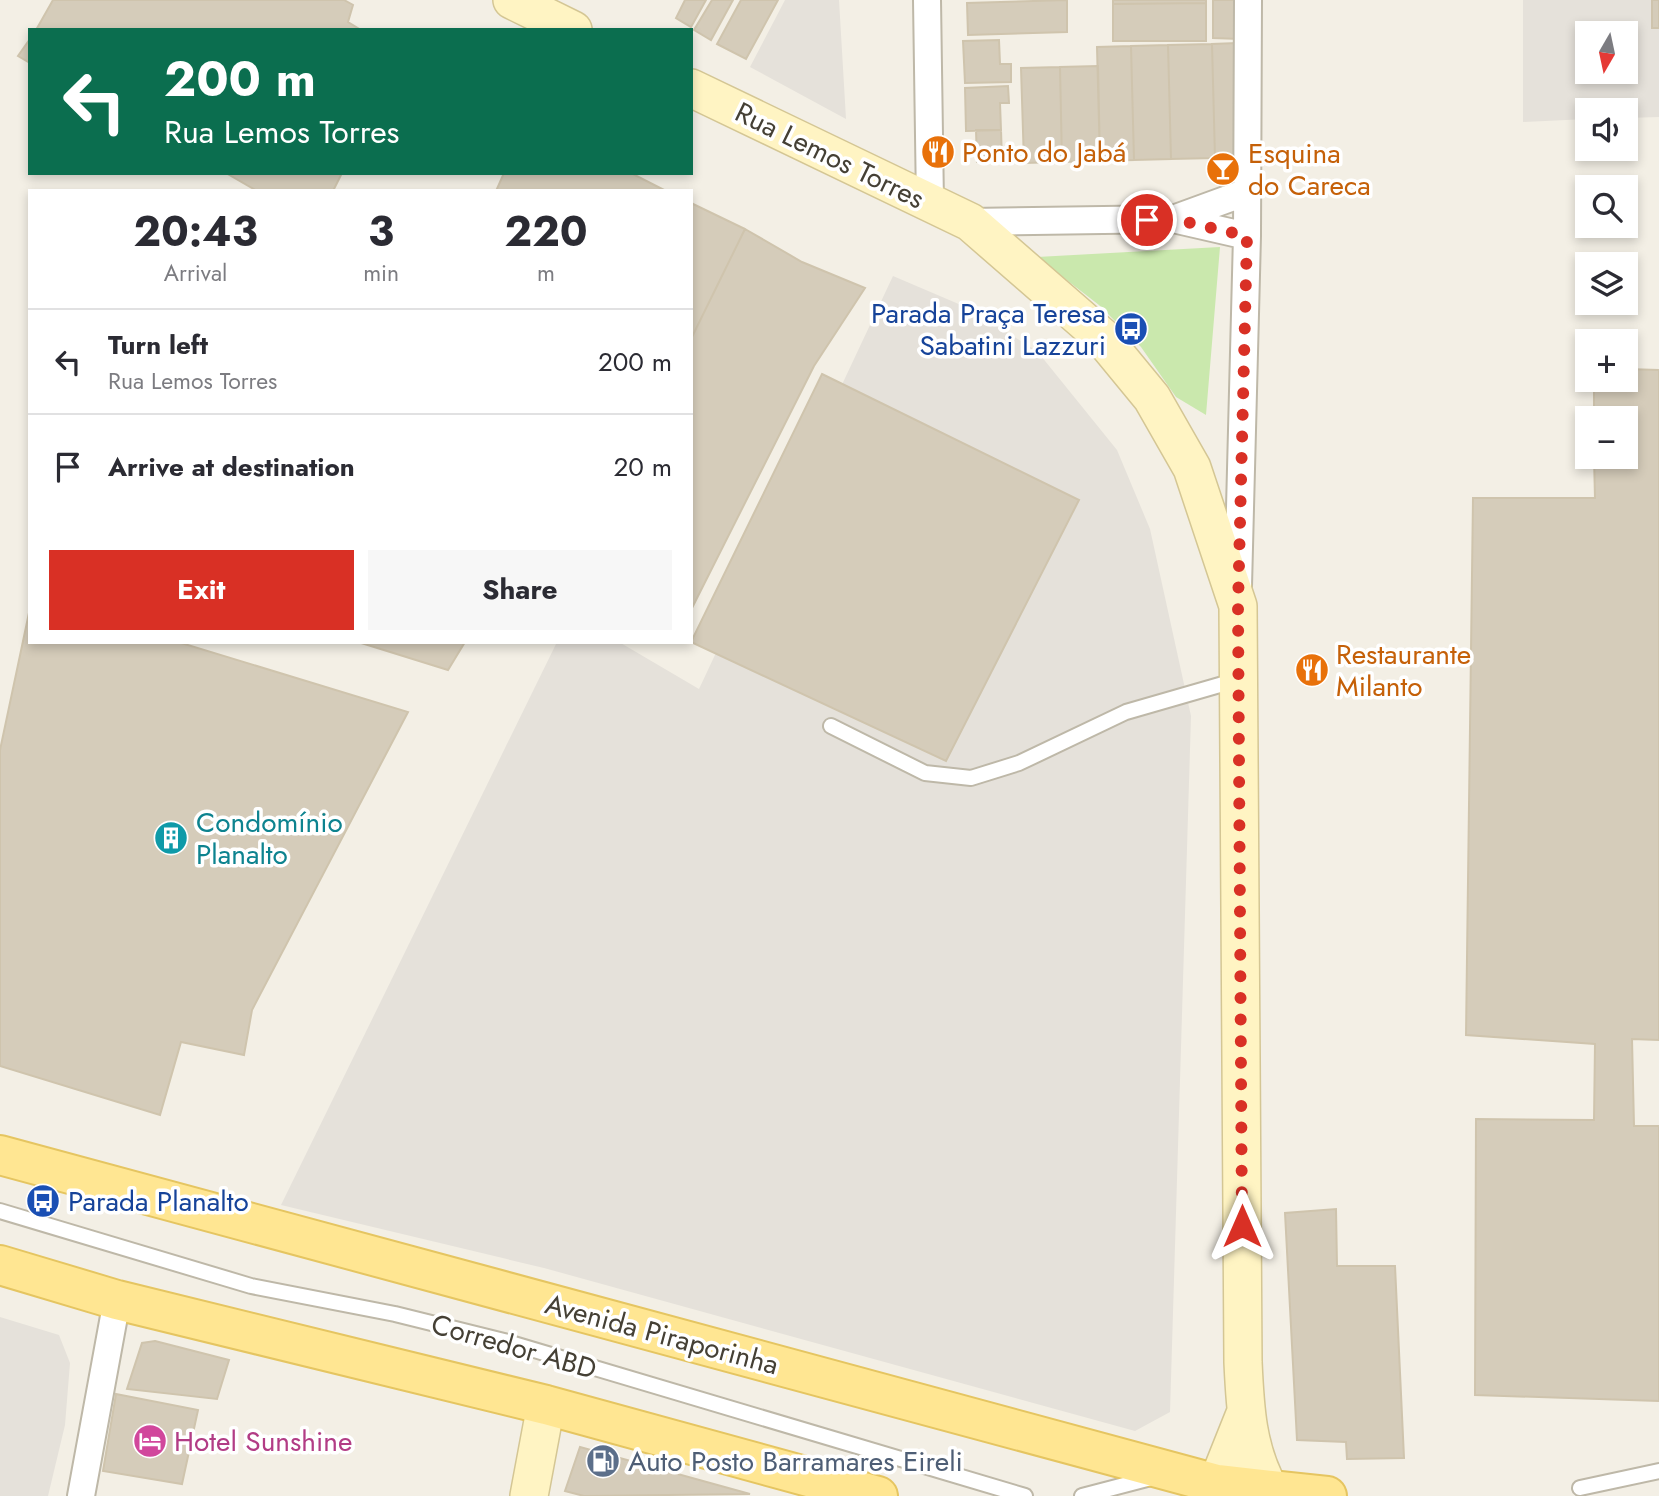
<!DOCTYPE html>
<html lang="en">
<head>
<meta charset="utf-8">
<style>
  :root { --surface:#fff; --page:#f7f7f7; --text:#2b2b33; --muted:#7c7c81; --line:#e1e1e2; --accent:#d93025 }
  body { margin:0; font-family:Jost,sans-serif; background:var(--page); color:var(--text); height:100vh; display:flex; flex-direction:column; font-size:26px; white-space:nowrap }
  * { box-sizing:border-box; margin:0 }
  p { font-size:23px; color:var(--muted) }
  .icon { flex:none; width:38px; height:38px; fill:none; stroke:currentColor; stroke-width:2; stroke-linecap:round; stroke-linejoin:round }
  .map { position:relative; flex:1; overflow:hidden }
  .panel { position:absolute; left:28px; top:189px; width:665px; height:455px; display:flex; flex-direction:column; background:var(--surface); border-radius:0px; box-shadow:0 4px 10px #0003 }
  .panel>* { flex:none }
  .banner { position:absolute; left:28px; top:28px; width:665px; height:147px; border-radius:0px; box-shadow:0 4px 10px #0003; background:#0b6e4f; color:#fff; overflow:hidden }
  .needle { width:46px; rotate:189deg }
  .buttons { position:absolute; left:1575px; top:21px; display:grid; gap:14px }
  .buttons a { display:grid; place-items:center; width:63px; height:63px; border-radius:0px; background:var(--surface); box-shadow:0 4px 10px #0003; font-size:35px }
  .pin { position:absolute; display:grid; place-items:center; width:60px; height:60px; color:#fff; margin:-30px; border:4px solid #fff; border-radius:50%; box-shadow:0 2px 7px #0007 }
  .me { position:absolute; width:77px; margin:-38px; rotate:0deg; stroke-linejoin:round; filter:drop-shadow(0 0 5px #0008) }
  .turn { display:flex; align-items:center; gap:24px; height:147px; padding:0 21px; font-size:32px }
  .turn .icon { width:91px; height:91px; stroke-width:2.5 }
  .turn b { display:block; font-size:49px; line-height:60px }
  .eta { display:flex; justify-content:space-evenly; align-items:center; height:119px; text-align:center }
  .eta b { font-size:42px; font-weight:700; line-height:49px }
  .cta { display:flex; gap:14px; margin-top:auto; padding:14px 21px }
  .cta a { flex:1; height:80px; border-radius:0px; background:var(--accent); color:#fff; font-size:28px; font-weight:700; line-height:80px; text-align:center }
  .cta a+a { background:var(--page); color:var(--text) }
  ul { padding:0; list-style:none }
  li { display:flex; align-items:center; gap:21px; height:105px; padding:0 21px; border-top:2px solid var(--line) }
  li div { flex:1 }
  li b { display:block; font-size:26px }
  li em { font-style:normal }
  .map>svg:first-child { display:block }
</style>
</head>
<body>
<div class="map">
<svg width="1659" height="1496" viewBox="0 0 1659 1496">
  <rect width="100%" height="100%" fill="#f3efe5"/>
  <path fill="#e5e1da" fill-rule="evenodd" d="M785,0H839L846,119L750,67Z
    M1523,0H1659V117L1626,118V110H1587V119L1523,122ZM1587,33H1626V72H1587Z
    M893,276L968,308L1037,351L1117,450L1150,529L1191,716L1170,1412L1135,1431L544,1268L281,1205L557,642H619L699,689Z
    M0,1317L59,1335L70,1363L65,1425L48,1496H0Z"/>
  <path fill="#cae8ad" d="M1220,247L1206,415L1176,397L1141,347L1099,305L1037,257Z"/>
  <path fill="#d5ccba" stroke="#cfc4ad" stroke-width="2" d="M53,0H344L353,5L348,22L361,30H36Z
    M685,0H706L691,27L676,18Z
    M712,0H733L711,40L694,30Z
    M741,0H778L746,59L717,44Z
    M1067,0V32L968,35L967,3Z
    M1113,0H1206V3L1113,4Z
    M1213,0H1240V39L1213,38Z
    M1652,0H1659V28H1652Z
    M1206,3V41H1113V4Z
    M30,39V63L18,56Z
    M999,40L1000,64H1011V82L965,83L963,41Z
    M1237,43L1241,157L1215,158L1212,44Z
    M1212,44L1215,158L1171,159L1168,45Z
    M1168,45L1171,159L1134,160L1131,46Z
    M1131,46L1134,160L1100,161L1097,47Z
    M1098,66L1100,161L1062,162L1060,67Z
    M1060,67L1062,162L1024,163L1021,68Z
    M1008,86L1009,103H1000L1001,130L966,131L965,88Z
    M976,130H1001L1002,161L977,162Z
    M226,173H342L333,191H257Z
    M504,173H631L666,191H496Z
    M691,203L745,229L691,339Z
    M745,229L802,262L865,288L814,366L691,610V339Z
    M1626,369L1659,370V1040L1632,1039L1634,1126H1659V1401L1475,1395L1476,1119L1594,1120L1595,1044L1466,1035L1473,498H1595L1594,457H1626V418H1594V380H1626Z
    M822,374L1079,500L946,761L691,642Z
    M30,608V642H178L408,712L252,1010L244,1055L181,1042L160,1115L0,1066V750Z
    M358,642H465L448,670Z
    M1336,1209L1337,1266H1395L1404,1458L1347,1459L1346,1442L1297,1440L1285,1213Z
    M155,1341L229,1360L217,1399L127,1389L142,1343Z
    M116,1394L198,1410L182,1484L103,1471Z
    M580,1447L750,1494L584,1496L565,1491Z"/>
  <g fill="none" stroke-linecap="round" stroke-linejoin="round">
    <g stroke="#beb8a8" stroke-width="18">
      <path id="lane" d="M831,726L925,773L971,778L1019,763L1126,712L1237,680
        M0,1211L251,1286L395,1314L504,1341L1025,1496
        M1580,1488L1659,1471
        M1082,1496L1151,1478"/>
    </g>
    <g stroke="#beb8a8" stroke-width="30">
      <path id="street" d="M927,0L930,203
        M1173,219L1247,192
        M970,222L1173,219L1247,236
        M1238,586L1247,236L1248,0
        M81,1496L117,1300"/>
    </g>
    <g stroke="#d4c694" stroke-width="40">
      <path id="secondary" d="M512,0L573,30
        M691,88L970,222L1101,336L1152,398L1192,468L1238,606L1243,1362C1245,1407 1247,1450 1270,1490
        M1217,1484L1245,1414
        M529,1496L546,1405"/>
    </g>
    <g stroke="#e5c561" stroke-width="42">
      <path id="primary" d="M0,1155L1217,1484L1327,1496
        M0,1265L117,1300L546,1405L878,1496"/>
    </g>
    <use href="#lane" stroke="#fff" stroke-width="14"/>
    <use href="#street" stroke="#fff" stroke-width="26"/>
    <use href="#secondary" stroke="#fff4c3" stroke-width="37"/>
    <use href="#primary" stroke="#ffe692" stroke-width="38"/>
  </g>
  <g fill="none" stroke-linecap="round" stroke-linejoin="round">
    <path stroke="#d93025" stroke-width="12" stroke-dasharray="0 21.6" d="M1147,220L1173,219L1247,236L1238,606L1242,1226"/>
  </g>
  <defs>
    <g id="restaurant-disc" transform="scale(1.75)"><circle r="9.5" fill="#e8710a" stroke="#fff"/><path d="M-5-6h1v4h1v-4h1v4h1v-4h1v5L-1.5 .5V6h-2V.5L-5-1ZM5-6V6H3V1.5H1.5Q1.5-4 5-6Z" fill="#fff"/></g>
    <g id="bar-disc" transform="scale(1.75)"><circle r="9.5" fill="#e8710a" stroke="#fff"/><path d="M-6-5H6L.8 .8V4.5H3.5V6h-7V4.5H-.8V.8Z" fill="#fff"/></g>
    <g id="bus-disc" transform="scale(1.75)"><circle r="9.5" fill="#1a4fb4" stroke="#fff"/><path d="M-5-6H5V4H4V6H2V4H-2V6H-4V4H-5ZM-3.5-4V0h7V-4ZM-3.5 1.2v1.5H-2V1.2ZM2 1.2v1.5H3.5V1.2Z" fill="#fff"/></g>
    <g id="building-disc" transform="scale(1.75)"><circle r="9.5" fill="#0f9aa8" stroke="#fff"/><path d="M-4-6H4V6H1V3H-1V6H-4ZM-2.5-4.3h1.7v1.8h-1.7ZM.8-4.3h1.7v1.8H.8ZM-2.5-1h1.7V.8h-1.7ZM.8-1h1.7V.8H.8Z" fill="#fff"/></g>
    <g id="hotel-disc" transform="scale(1.75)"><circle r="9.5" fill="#d1479c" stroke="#fff"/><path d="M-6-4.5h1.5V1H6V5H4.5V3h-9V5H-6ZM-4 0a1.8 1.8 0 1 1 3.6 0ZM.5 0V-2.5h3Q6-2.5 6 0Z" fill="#fff"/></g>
    <g id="fuel-disc" transform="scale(1.75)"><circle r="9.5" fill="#5c6f8a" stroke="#fff"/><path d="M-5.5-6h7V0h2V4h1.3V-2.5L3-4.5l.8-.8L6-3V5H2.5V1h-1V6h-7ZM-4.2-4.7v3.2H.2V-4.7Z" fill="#fff"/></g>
  </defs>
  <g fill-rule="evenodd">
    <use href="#restaurant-disc" x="938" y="152"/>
    <use href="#bar-disc" x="1223" y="169"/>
    <use href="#bus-disc" x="1131" y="329"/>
    <use href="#restaurant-disc" x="1312" y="670"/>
    <use href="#building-disc" x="171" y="838"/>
    <use href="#bus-disc" x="43" y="1201"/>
    <use href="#hotel-disc" x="150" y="1441"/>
    <use href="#fuel-disc" x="603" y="1461"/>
  </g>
  <g text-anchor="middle" stroke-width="7" stroke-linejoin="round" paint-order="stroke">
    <g font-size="28" fill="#c56008" stroke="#fff" text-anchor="start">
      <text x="962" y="162">Ponto do Jabá</text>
      <text x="1248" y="163">Esquina<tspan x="1248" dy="32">do Careca</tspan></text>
      <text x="1336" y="664">Restaurante<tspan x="1336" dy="32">Milanto</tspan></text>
    </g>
    <g font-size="28" fill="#454035" stroke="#fff">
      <text transform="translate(830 155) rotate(26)" y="10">Rua Lemos Torres</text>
      <text transform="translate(662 1334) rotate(15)" y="10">Avenida Piraporinha</text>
      <text transform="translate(514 1346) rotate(16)" y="10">Corredor ABD</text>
    </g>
    <g font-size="28" fill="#164399" stroke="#fff" text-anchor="end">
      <text x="1106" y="323">Parada Praça Teresa<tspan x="1106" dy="32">Sabatini Lazzuri</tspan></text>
      <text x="68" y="1211" text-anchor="start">Parada Planalto</text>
    </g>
    <g font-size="28" fill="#0d838f" stroke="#fff" text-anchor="start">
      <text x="196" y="832">Condomínio<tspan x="196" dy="32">Planalto</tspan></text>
    </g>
    <g font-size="28" fill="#b23c85" stroke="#fff" text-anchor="start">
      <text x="174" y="1451">Hotel Sunshine</text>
    </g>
    <g font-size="28" fill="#4e5e75" stroke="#fff" text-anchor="start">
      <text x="628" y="1471">Auto Posto Barramares Eireli</text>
    </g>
  </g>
</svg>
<div class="buttons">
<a><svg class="needle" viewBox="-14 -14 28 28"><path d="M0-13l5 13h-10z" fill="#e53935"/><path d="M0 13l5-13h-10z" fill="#7c7c81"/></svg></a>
<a><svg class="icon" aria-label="sound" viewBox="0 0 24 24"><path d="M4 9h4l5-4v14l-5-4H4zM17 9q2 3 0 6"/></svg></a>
<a><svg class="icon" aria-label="search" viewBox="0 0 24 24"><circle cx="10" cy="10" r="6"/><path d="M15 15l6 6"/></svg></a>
<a><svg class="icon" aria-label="layers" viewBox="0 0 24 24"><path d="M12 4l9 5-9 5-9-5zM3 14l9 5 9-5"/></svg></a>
<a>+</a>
<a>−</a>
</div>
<div class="pin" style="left:1147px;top:220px;background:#d93025"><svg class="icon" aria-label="arrive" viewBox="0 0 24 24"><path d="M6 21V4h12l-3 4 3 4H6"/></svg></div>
<svg class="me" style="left:1242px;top:1226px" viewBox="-20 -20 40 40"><path d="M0-17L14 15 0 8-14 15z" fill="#d93025" stroke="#fff" stroke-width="4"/></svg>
<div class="banner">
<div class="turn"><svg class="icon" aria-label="left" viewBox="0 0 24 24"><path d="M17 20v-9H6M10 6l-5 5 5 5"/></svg><div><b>200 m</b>Rua Lemos Torres</div></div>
</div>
<section class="panel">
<div class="eta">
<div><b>20:43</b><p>Arrival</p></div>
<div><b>3</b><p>min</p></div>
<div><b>220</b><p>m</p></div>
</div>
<ul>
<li><svg class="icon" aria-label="left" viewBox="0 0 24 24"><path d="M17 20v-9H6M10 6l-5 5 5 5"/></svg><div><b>Turn left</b><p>Rua Lemos Torres</p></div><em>200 m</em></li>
<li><svg class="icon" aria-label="arrive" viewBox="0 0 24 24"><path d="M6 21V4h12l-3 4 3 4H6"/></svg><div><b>Arrive at destination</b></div><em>20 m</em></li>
</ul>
<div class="cta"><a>Exit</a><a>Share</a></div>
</section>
</div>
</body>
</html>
